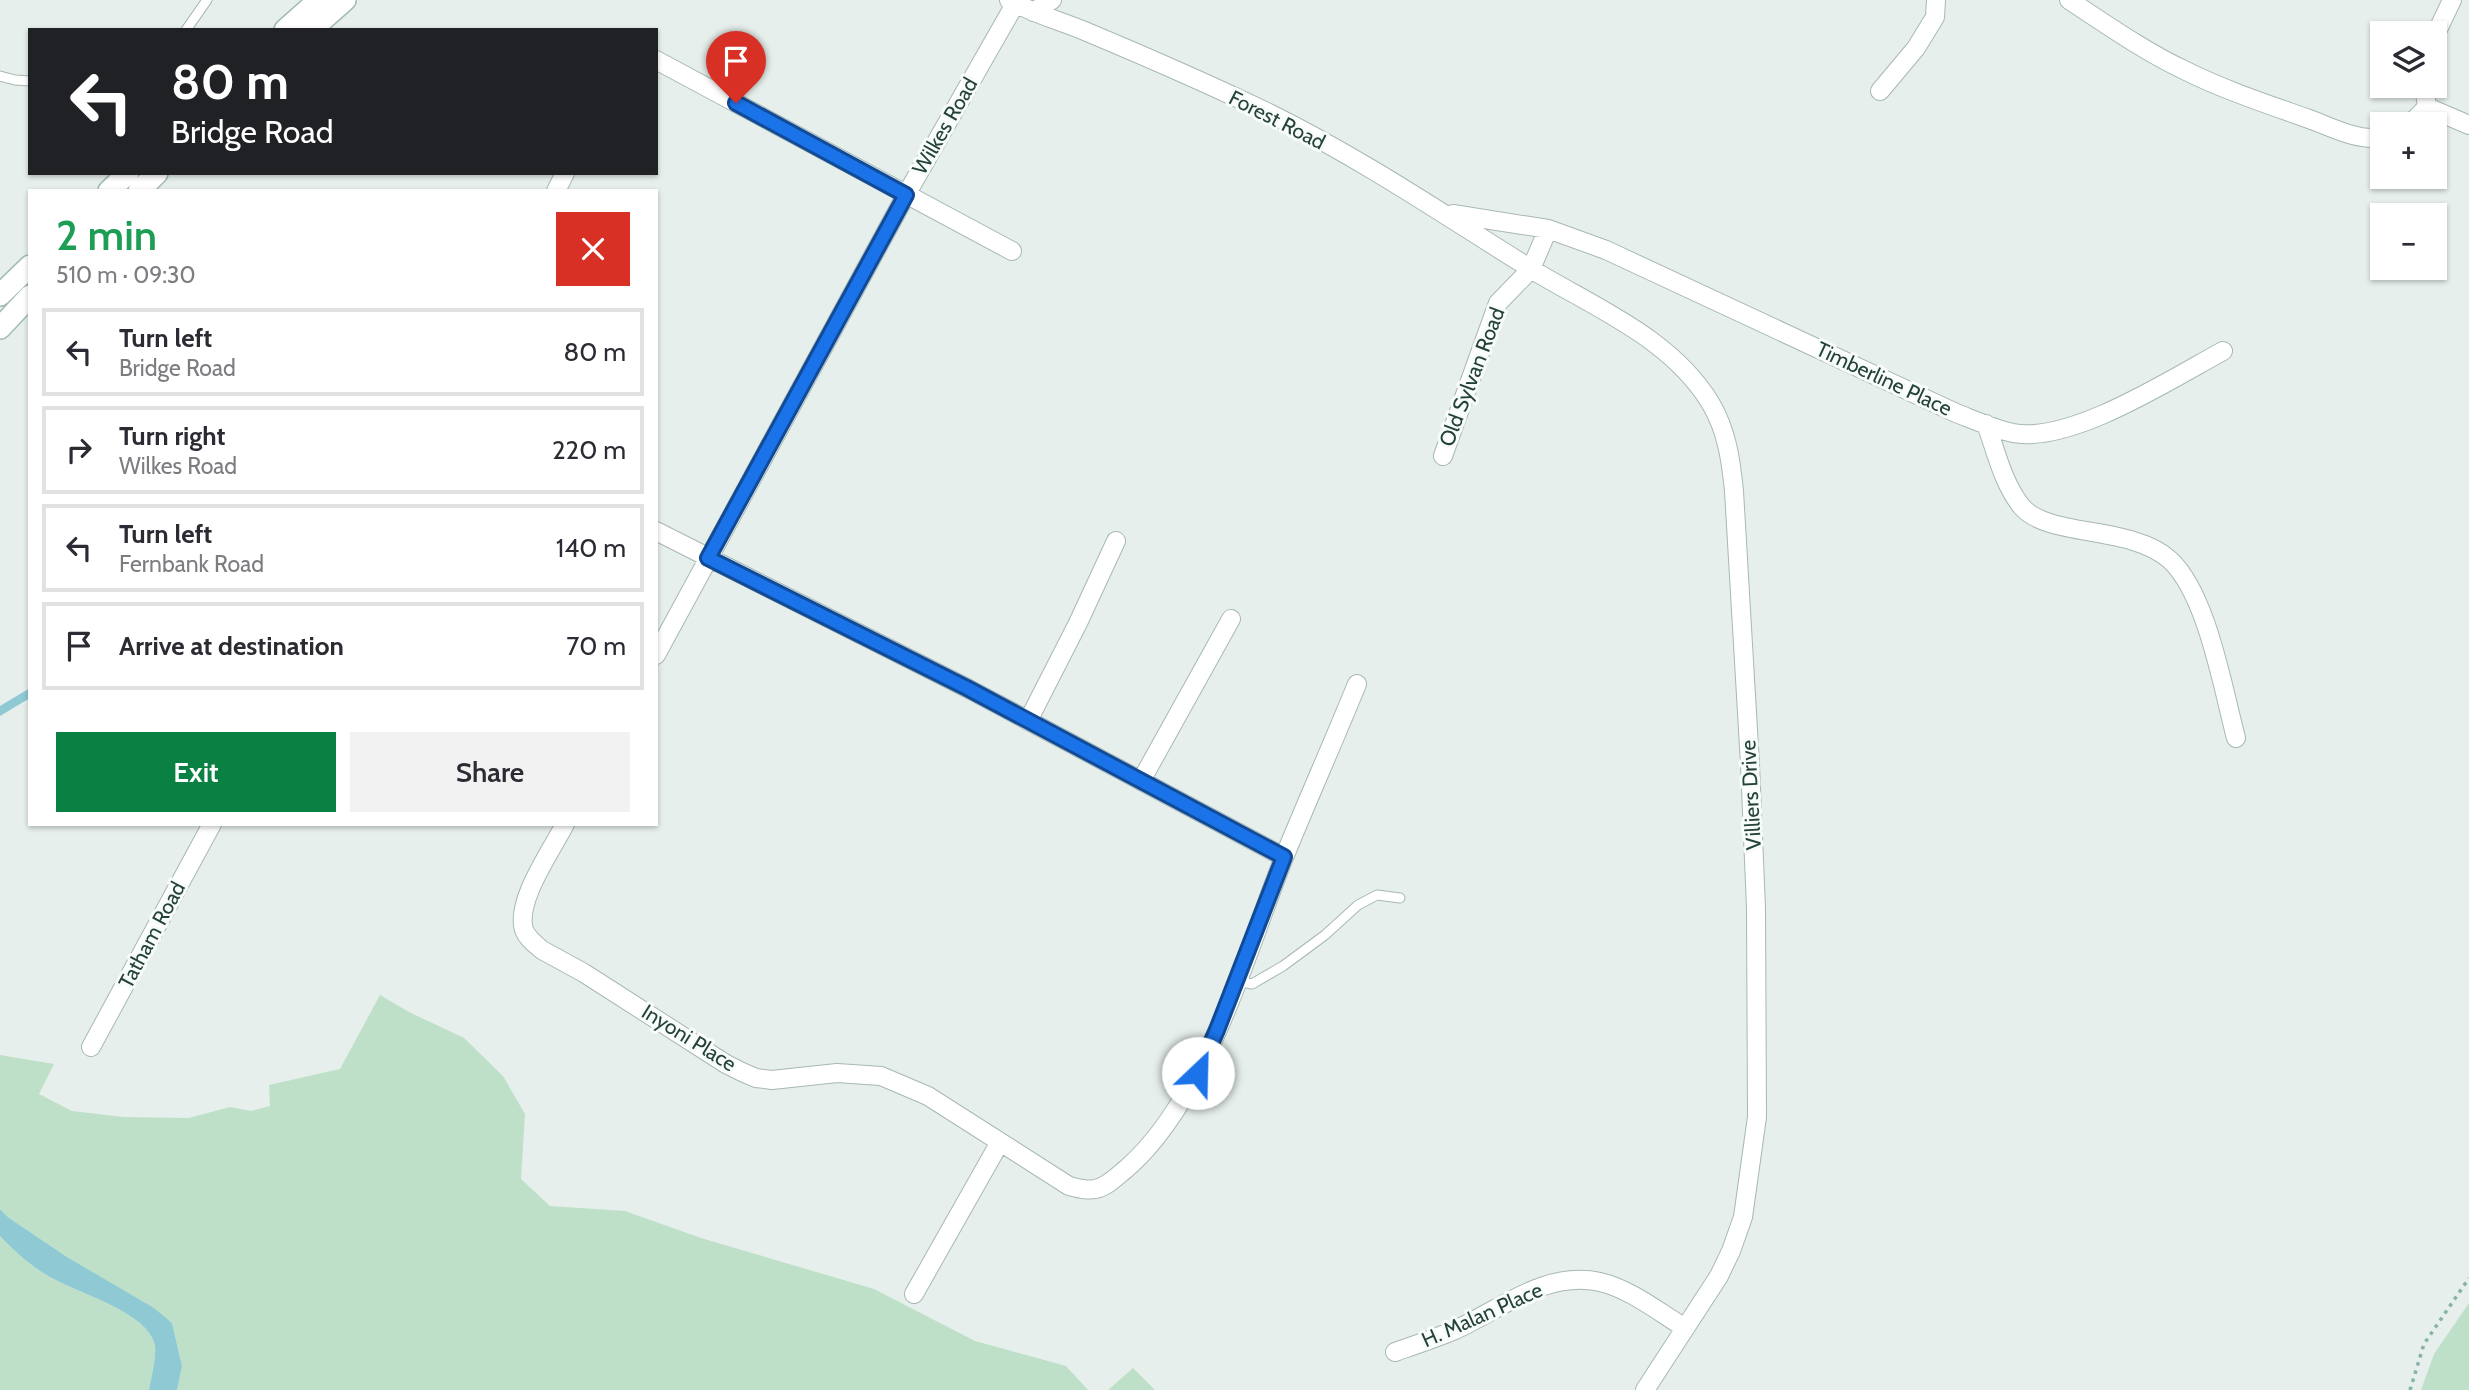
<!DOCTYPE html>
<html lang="en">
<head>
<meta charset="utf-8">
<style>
  :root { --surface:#fff; --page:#f2f2f3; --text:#2b2b33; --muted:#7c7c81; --line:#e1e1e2; --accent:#0b8043 }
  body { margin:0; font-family:Cabin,sans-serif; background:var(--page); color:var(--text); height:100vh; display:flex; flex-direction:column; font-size:26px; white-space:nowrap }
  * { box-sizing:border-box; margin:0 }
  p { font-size:23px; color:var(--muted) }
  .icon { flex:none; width:38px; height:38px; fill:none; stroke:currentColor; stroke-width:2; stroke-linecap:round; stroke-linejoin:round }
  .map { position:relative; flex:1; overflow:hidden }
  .panel { position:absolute; left:28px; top:189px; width:630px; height:637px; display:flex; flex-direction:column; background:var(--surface); border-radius:0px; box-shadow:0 2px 5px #0004 }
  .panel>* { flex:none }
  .hud { position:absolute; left:28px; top:28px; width:630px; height:147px; border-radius:0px; box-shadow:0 2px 5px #0004; background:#202124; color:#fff; overflow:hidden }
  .controls { position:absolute; left:2370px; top:21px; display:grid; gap:14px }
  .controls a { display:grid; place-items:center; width:77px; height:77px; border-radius:0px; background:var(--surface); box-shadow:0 2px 5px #0004; font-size:35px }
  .pin { position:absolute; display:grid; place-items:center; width:60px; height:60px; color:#fff; margin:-72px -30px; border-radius:50% 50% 50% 0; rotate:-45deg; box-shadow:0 0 7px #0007 }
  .pin .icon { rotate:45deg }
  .me { position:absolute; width:77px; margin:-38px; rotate:24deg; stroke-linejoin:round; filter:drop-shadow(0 0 5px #0008) }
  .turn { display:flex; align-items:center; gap:24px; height:147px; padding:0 28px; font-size:32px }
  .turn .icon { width:91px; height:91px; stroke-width:2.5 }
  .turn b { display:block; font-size:49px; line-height:60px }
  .round { display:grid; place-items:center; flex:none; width:74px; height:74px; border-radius:0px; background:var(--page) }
  .overview { display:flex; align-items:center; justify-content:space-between; height:119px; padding:0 28px }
  h1 { font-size:42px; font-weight:600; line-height:52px; color:#1e9e55 }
  .button { display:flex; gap:14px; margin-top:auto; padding:14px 28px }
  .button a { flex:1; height:80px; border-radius:0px; background:var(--accent); color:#fff; font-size:28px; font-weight:600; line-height:80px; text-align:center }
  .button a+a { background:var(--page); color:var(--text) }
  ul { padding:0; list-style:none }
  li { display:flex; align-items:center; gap:21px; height:88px; margin:0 14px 10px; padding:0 14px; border:4px solid var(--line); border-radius:0px }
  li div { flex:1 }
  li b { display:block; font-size:26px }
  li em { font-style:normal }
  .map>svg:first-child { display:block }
</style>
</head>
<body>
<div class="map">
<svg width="2469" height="1390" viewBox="0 0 2469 1390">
  <rect width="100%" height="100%" fill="#e6efeb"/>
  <path fill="#bfe0c8" d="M380,995L409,1012L464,1038L503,1076L525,1114L521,1179L550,1206L625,1211L701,1238L874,1289L975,1341L1066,1366L1088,1390H177L182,1366L172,1323L153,1308L67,1257L9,1218L0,1209V1055L54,1064L39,1094L72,1111L123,1117L189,1118L230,1107L251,1111L270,1106L269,1085L340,1069Z
    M0,1236C13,1250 29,1264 45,1274C73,1292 144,1310 154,1342C158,1353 151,1378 149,1390H0Z
    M2469,1303V1390H2421L2434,1354Z
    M1133,1368L1155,1390H1108Z"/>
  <path fill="#8ec9d4" d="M30,688V698L0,716V706Z
    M0,1209L9,1218L67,1257L154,1308L172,1323L182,1366L177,1390H149C151,1378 158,1353 154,1342C144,1310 73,1292 45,1274C29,1264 13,1250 0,1236Z"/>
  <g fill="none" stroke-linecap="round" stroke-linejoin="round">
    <g stroke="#a8b8b2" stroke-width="11">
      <path id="lane" d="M186,30L207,0
        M0,76L15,80L30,81
        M1238,981L1252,984L1283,966L1325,935L1358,905L1377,895L1400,898"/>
    </g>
    <g stroke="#a8b8b2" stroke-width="20">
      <path id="street" d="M1009,0C1034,14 1061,21 1087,32C1149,58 1211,85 1271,114C1362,159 1446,216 1531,269C1593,307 1672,338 1711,404C1727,431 1731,461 1734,491L1750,764L1756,908L1757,1117L1743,1217L1731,1251L1719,1276L1645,1390
        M2069,0C2107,25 2144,51 2184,70C2224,90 2267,104 2309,119C2331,127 2359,142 2382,137
        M1033,12L1052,0
        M2434,38L2452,0
        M656,60L1012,251
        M2424,86L2427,107
        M1880,91L1916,48L1935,17L1936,0
        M2410,124L2427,107L2469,125
        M556,191L565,173
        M1453,214L1548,229L1606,250L1956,413C1974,420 1994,429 2013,433C2071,444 2171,379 2223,351
        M1986,424C1996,451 2003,484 2022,507C2049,538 2132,525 2170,560C2207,594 2223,689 2236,738
        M1443,456L1498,303L1531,269L1548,229
        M656,531L967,688L1284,857
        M656,655L906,195L1015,4
        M1028,721L1078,623L1116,541
        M1141,781L1231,619
        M565,824C552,850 515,901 524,930C527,938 535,944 542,950L584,973L726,1064L742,1072L756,1078L772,1080L837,1073L881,1076L928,1096L1069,1186C1078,1188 1086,1191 1095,1189C1107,1187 1117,1176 1126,1169C1205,1101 1245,956 1283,860C1307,801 1333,743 1357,684
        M91,1047L212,824
        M914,1294L1000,1142
        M1395,1352C1415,1345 1436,1338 1455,1330C1501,1309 1546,1270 1600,1282C1630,1289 1659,1312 1685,1328"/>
    </g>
    <g stroke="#a4bbb3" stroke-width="24">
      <path id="secondary" d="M285,30L319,0
        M311,30L345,0
        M109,191L128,173
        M139,191L157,173
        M0,295L30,266
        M0,328L30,296"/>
    </g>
    <path stroke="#86b3a5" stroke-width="3.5" stroke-dasharray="3.5 5" stroke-linecap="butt" d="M2410,1390L2424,1344L2469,1278"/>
    <use href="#lane" stroke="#fff" stroke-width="9"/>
    <use href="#street" stroke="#fff" stroke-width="18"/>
    <use href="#secondary" stroke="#fff" stroke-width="21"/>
  </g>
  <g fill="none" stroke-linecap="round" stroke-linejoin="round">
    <g stroke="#114b97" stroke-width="18">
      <path id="route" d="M736,103L906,195L708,558L967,688L1284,857L1217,1030L1198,1073"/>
    </g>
    <use href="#route" stroke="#1a73e8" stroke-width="12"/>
  </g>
  <g text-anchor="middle" stroke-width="6" stroke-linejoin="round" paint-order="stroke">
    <g font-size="21" fill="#24423a" stroke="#f7fbf9">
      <text transform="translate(1277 120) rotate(27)" y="7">Forest Road</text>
      <text transform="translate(945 126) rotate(-60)" y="7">Wilkes Road</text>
      <text transform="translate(1472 377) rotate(-69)" y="7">Old Sylvan Road</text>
      <text transform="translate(1884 379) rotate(25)" y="7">Timberline Place</text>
      <text transform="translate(1751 795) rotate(-93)" y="7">Villiers Drive</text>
      <text transform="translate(152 935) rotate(-62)" y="7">Tatham Road</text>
      <text transform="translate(689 1038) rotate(32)" y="7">Inyoni Place</text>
      <text transform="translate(1482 1315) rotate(-24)" y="7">H. Malan Place</text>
    </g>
  </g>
</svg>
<div class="controls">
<a><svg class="icon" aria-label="layers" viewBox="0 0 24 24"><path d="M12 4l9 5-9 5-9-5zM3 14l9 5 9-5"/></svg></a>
<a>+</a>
<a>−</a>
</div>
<div class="pin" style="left:736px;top:103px;background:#d93025"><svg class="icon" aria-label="arrive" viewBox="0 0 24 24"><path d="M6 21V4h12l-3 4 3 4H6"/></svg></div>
<svg class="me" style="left:1198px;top:1073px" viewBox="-20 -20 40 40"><circle r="19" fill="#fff"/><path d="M0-13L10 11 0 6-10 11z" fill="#1a73e8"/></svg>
<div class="hud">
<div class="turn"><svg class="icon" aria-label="left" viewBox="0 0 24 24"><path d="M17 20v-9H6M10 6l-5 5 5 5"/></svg><div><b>80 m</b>Bridge Road</div></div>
</div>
<section class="panel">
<div class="overview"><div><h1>2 min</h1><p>510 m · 09:30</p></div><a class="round" style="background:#d93025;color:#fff"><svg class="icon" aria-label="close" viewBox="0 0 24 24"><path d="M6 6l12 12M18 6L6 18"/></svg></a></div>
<ul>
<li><svg class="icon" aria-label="left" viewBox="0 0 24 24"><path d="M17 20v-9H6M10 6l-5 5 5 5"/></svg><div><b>Turn left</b><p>Bridge Road</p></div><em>80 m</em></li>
<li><svg class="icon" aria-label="right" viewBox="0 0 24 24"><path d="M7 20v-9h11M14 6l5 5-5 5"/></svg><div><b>Turn right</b><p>Wilkes Road</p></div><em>220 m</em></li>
<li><svg class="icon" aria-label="left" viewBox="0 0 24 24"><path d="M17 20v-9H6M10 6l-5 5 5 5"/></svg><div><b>Turn left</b><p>Fernbank Road</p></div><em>140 m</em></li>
<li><svg class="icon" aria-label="arrive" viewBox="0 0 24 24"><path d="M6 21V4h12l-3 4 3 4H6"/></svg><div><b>Arrive at destination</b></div><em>70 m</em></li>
</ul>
<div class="button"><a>Exit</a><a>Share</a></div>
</section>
</div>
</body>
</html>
